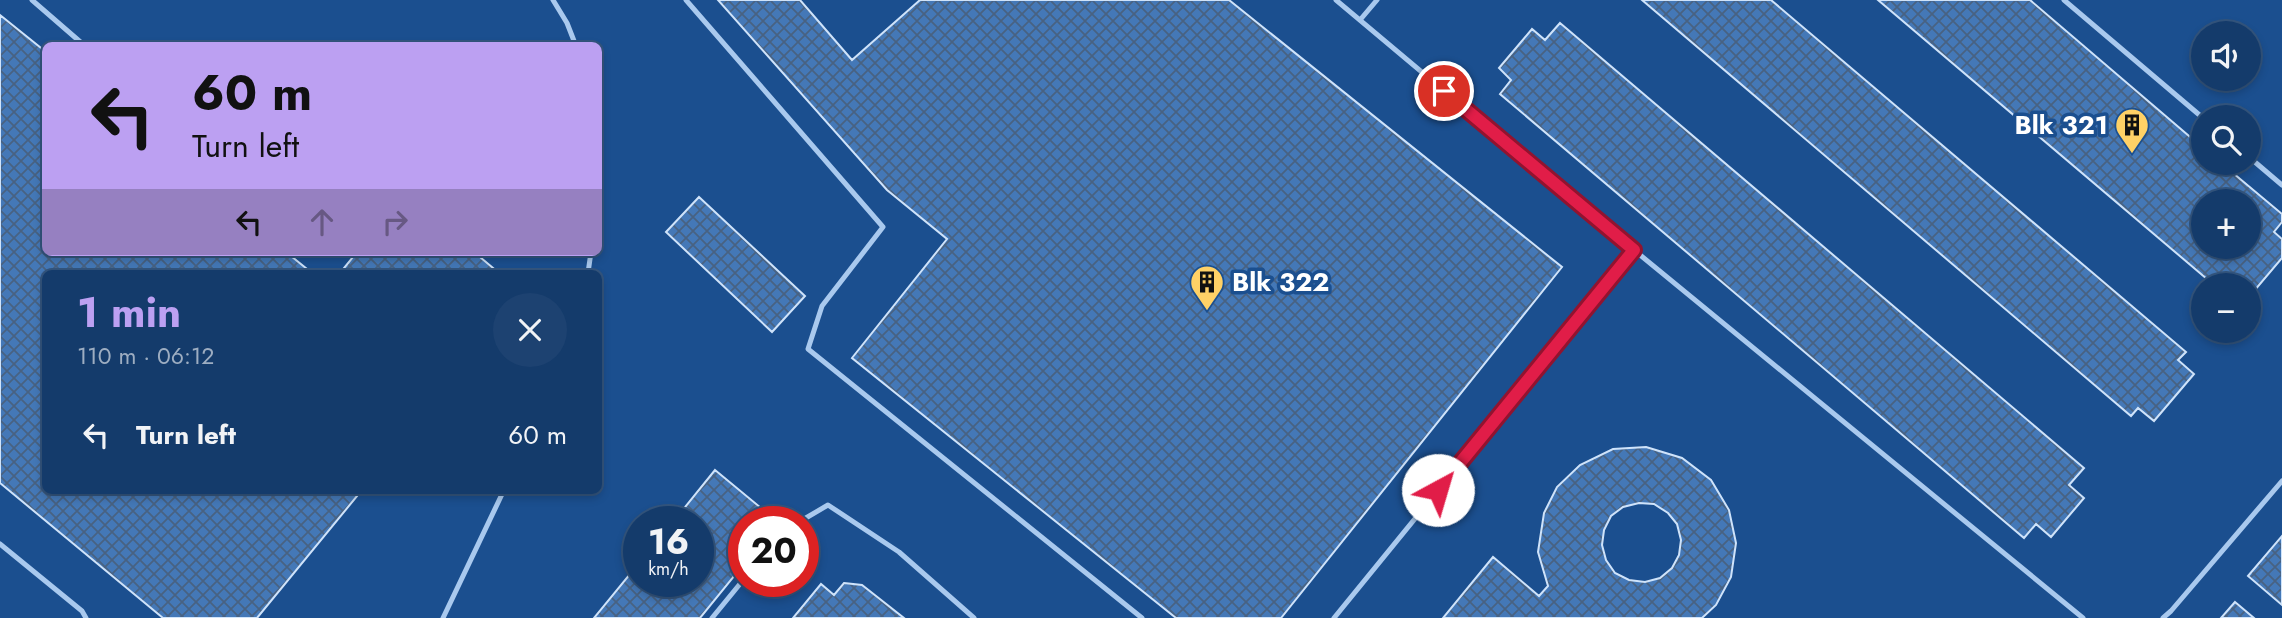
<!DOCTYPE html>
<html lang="en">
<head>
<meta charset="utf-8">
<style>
  :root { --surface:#143b6b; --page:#1d4271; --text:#f1f3f6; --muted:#9dadc1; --line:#33557e; --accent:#bca0f2 }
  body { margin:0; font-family:Jost,sans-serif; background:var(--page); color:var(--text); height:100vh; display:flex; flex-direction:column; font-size:26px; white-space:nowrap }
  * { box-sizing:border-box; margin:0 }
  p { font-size:23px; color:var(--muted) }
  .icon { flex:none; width:38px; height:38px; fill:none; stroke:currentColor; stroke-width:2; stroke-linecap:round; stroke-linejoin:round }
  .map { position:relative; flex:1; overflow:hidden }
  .drawer { position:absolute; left:42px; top:270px; width:560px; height:224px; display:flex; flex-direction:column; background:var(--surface); border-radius:10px; box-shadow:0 4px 10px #0003,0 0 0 2px var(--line) }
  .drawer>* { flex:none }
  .hud { position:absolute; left:42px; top:42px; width:560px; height:214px; border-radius:10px; box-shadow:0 4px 10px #0003,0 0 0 2px var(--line); background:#bca0f2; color:#111; overflow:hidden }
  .fabs { position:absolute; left:2191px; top:21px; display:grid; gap:14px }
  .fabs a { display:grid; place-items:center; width:70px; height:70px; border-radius:50%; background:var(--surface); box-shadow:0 4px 10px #0003,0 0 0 2px var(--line); font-size:35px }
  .speed { position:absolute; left:623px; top:506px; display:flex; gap:14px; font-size:35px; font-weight:700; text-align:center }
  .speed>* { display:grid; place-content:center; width:91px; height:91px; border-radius:50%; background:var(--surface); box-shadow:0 4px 10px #0003,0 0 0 2px var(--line); line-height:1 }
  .speed small { font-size:18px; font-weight:400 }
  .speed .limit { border:10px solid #d22; background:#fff; color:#111 }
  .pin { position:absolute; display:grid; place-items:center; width:60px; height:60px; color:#fff; margin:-30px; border:4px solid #fff; border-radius:50%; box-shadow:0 2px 7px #0007 }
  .me { position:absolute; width:77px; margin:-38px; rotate:39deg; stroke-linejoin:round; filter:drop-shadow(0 0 5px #0008) }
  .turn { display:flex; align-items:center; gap:24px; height:147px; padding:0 35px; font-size:32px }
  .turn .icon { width:91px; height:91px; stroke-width:2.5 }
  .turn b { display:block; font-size:49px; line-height:60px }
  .lanes { display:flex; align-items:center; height:66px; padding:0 35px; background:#0003; justify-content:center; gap:35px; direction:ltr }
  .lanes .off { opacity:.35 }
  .round { display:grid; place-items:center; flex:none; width:74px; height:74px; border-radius:37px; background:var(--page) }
  .overview { display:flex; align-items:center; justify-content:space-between; height:119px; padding:0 35px }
  h1 { font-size:42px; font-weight:700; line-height:52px; color:var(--accent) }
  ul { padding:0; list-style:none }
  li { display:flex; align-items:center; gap:21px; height:91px; padding:0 35px }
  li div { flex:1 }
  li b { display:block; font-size:26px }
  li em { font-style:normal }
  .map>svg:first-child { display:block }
</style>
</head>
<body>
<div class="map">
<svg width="2282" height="618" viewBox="0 0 2282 618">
  <defs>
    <pattern id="building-cross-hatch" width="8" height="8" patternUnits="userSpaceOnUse" patternTransform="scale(1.75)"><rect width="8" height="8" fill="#4478b7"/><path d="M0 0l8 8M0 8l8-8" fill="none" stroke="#486282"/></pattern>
  </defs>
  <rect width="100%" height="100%" fill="#1b4f8f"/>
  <path fill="url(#building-cross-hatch)" stroke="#cfe3fa" stroke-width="2" fill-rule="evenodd" d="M718,0H800L852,60L920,0H1229L1562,267L1281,618H1176L852,358L947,239L887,190Z
    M1642,0H1771L2186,352L2178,360L2194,374L2154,421L2138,408L2131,416Z
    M1878,0H2030L2203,148V163H2221L2282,214V222L2274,232L2282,239V258L2249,297V285H2214ZM2203,201H2249V247H2203Z
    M0,15L46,52V252H286L312,273H46V490H362L257,618H163L0,483Z
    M1560,23L2084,468L2069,485L2084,498L2051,537L2036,524L2024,538L1500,94L1511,80L1499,68L1532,29L1545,40Z
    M699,197L805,296L772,332L666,232Z
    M357,252H474L499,273H340Z
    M1646,447L1682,458L1711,480L1729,510L1736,543L1731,577L1716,605L1702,618H1443L1493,557L1539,596L1548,586L1538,552L1544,513L1557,487L1580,465L1613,449ZM1639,503L1654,504L1668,513L1677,524L1681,540L1679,555L1672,568L1660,578L1645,582L1629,580L1615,573L1606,560L1602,545L1604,530L1611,516L1623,507Z
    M715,470L778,522H744V564L700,618H594L639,563V581H698V522H673Z
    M2282,536V605L2248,576Z
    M844,583L862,585L904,618H793L821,584L834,595Z
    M2235,602L2254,618H2221Z"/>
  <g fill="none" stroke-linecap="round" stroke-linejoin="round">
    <path stroke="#a9c9ee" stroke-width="5" d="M32,0L85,46
      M553,0L567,23L576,46
      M686,0L883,227L822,306L808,349L1142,618
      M1336,0L1634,250L2083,618
      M2064,0L2203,118
      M1360,20L1377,0
      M2249,157L2282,185
      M598,169V202
      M588,273L591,252
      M799,522L828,505L899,552L974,618
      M0,544L82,611L86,618
      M443,618L504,490
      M712,618L744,579
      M1334,618L1634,250
      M2163,618L2171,611L2282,481"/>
  </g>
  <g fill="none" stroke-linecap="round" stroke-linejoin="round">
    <g stroke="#92132f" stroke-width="18">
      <path id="route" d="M1438,490L1634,250L1444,91"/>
    </g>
    <use href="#route" stroke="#e11d48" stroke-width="12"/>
  </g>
  <defs>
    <g id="building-pin" transform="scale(1.75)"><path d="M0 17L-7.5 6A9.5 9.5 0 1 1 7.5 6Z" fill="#ffd166" stroke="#1b4f8f"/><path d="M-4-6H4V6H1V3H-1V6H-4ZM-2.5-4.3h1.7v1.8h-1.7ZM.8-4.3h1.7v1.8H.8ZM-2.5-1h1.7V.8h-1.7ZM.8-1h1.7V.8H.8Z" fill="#111"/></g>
  </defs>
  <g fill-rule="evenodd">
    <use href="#building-pin" x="2132" y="125"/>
    <use href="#building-pin" x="1207" y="282"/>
  </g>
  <g text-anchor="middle" stroke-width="7" stroke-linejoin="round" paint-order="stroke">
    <g font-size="26" font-weight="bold" fill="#fff" stroke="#1b4f8f" text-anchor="end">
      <text x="2108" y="134">Blk 321</text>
      <text x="1232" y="291" text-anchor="start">Blk 322</text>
    </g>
  </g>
</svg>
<div class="fabs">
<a><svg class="icon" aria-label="sound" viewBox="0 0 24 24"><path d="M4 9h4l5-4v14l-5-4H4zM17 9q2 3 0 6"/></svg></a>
<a><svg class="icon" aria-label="search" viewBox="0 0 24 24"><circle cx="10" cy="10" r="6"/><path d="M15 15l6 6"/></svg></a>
<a>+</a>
<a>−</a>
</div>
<div class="speed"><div>16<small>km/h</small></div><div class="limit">20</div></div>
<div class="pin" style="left:1444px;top:91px;background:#d93025"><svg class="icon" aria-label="arrive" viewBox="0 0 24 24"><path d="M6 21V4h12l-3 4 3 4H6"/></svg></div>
<svg class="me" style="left:1438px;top:490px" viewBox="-20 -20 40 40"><circle r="19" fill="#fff"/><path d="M0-13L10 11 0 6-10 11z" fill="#e11d48"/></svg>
<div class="hud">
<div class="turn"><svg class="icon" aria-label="left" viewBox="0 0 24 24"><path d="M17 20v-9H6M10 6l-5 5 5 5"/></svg><div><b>60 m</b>Turn left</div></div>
<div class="lanes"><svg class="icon" aria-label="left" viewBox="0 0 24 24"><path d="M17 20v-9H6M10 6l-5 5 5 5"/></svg><svg class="icon off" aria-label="ahead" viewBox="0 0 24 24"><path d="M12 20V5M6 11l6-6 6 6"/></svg><svg class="icon off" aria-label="right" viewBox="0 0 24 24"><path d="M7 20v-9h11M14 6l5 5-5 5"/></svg></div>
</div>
<section class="drawer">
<div class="overview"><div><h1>1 min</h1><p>110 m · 06:12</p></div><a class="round"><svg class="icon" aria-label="close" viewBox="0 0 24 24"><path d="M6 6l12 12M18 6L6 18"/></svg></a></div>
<ul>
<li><svg class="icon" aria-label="left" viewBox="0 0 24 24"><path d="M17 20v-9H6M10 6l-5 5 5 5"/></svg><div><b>Turn left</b></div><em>60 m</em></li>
</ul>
</section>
</div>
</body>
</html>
